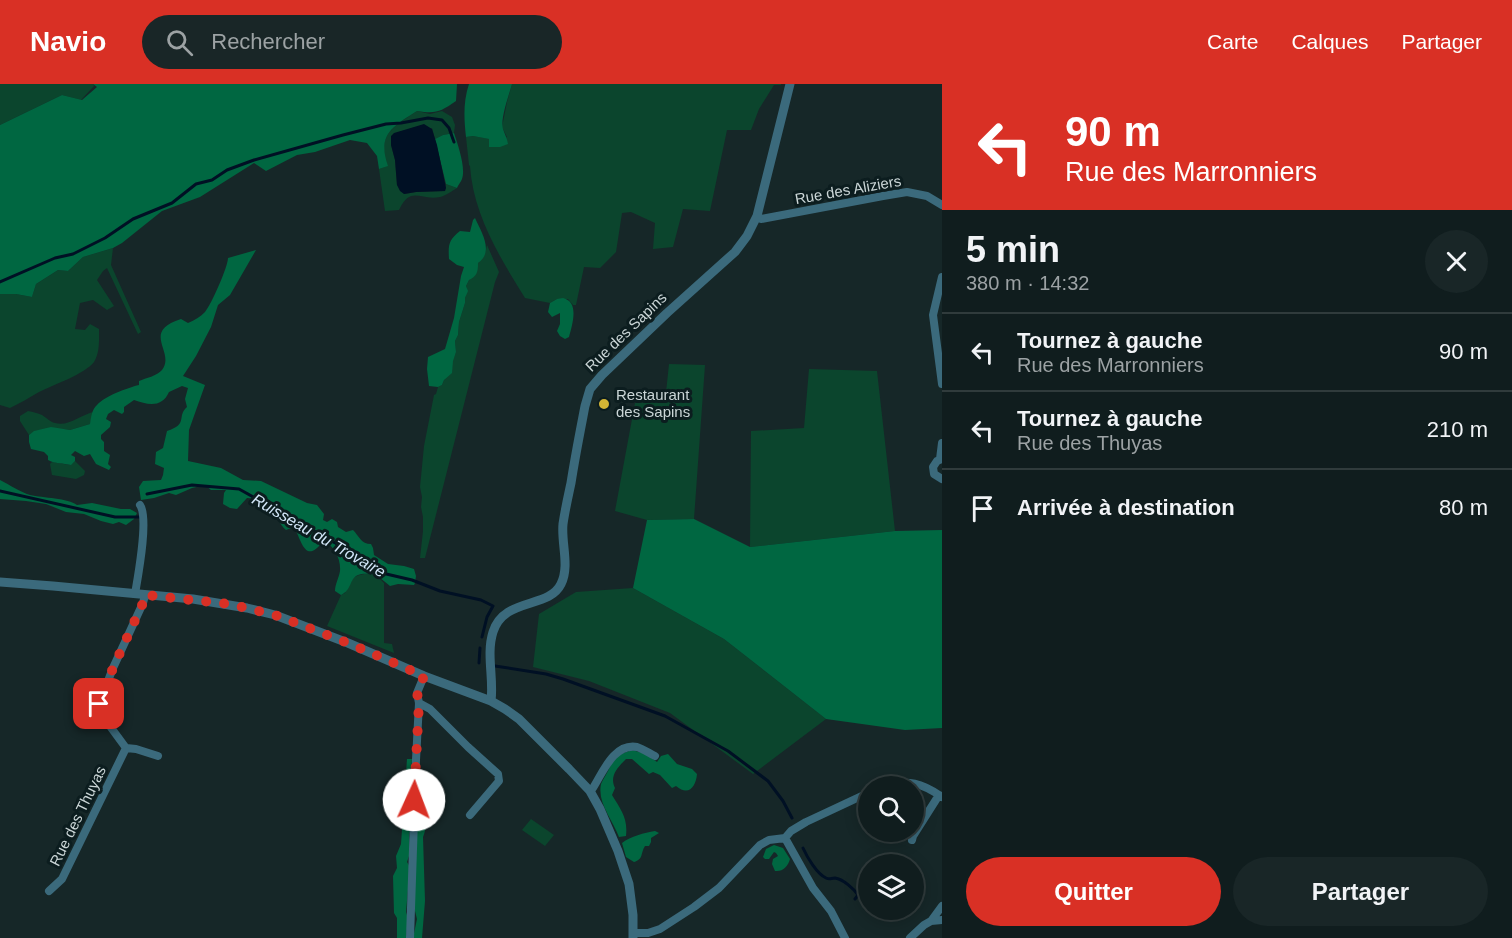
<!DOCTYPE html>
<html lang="fr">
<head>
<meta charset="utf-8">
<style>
  :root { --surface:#101d1e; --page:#192627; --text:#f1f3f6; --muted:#9ca2a4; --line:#303b3c; --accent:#d93025 }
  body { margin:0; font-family:Helvetica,sans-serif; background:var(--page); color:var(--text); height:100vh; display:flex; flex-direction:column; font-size:22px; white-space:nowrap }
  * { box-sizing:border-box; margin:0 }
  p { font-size:20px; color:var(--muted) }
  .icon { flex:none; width:33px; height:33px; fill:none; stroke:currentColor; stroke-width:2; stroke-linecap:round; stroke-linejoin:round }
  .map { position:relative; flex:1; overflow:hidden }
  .side { display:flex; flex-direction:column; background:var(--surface); width:570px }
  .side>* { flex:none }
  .banner { background:#d93025; color:#fff; overflow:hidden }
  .tools { position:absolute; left:858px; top:692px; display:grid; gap:12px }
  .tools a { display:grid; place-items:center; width:66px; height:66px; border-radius:50%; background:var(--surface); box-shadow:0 3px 15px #0003,0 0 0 2px var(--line); font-size:30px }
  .pin { position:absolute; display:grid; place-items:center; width:51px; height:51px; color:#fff; margin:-26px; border-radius:12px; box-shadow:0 3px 9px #0006 }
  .me { position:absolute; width:66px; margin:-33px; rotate:2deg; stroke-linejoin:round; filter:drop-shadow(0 0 4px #0008) }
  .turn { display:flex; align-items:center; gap:21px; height:126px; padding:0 24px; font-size:27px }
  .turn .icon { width:78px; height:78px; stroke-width:2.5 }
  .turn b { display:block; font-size:42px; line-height:51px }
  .round { display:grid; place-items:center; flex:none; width:63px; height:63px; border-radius:32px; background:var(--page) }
  .head { display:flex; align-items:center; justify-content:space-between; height:102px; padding:0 24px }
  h1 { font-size:36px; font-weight:600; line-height:45px }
  .button { display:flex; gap:12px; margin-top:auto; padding:12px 24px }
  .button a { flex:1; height:69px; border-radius:36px; background:var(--accent); color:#fff; font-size:24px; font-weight:600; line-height:69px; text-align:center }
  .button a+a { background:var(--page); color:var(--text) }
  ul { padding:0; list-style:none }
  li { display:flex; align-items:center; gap:18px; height:78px; padding:0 24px; border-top:2px solid var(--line) }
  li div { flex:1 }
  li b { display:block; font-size:22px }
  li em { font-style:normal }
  header { display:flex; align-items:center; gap:36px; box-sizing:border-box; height:84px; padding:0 30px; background:var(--accent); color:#fff }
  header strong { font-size:28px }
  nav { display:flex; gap:33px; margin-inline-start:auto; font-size:21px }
  .search { width:420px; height:54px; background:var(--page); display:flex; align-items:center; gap:15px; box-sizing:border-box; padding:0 21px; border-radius:33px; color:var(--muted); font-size:22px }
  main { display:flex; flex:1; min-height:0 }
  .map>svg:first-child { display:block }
</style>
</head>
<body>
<header>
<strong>Navio</strong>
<div class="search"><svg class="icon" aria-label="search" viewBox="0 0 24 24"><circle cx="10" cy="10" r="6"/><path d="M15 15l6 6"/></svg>Rechercher</div>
<nav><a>Carte</a><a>Calques</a><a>Partager</a></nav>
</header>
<main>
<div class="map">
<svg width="942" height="854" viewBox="0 0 942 854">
  <rect width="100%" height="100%" fill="#162728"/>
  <path fill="#0b452d" d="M0,0H93L94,2L81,16L62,11L0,41Z
    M512,0H781V1H774L759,25L751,46H727L710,127L683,125L673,163L653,165L655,139L631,128L622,129L616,168L600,184L584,183L576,221H573L568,215H557L550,219L525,214C500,174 473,130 470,82L469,81L466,53L473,52L490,55L489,63L507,53L502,43L507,18Z
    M417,27L430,30L442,27L452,33L455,41L454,49L443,51L435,55L432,44L391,61L395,76L397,101L405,110L416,108L445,107L446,100L457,104C452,107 445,112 440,113C420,117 411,101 399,126L385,127L379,85L387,82C377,50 393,43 417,27Z
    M487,161L499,188L495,198L425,474H420L423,447V433L421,423L422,413L420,403L424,362L434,311L436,310L438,303L442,301L456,268L455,257L458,251L459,238L465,219V214L467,207L466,202L478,179L485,170Z
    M113,164L111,181L141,248L138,250L107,184L103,187L97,196L114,222L107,226L93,216L80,219L75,245L85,246L90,240L99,245C99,256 100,268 94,278C85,290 53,301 39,308C29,314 20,319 10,324L0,321V210H16L32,213L36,200L58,186L68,187L83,173Z
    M669,280L705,281L694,435L647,436L615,427L635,319L665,318Z
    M809,285L877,287L895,447L750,463L751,347L804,344Z
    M28,327C33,328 38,329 42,331C47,334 50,338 55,339C68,343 81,331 93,328L90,340L70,346L61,345L35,347L29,351L20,337V332Z
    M75,377L85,387L84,391L76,395L52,391L50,380L52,378L70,381Z
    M374,489L384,499V559L392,560L394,569L327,542L341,511L345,509C354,491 353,491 374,489Z
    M633,504L724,555L826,635L753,690L670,629L589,597L533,583L539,530L576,508Z
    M531,735L554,751L545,762L522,746Z"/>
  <path fill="#006741" d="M93,0H457L456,17C440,28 436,30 417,27C392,43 377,51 388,82L379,85L377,72L367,59L350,56L315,68L297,71L266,87L254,79L200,113L162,127L122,159L113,164L83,173L68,187L58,186L36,200L32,213L16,210H0V41L62,11L82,16L97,3Z
    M469,0H512C509,11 500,35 503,45C505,51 507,54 508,60L500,63H489V55L473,52L466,53C464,35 463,18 469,0Z
    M454,49C458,61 466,84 462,95C461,98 458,101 457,104L446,100L435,55L443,51Z
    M475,134C482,149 494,168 478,179C478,188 477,192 469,196L466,202L468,207L465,214V219L459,238L458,251L455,257L456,268L453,277L452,289L444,296L442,301L438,303L429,302L427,285L428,273L445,265L454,234L461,192L464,183L457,181L449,175C448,160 449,156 460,147L470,148L473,136Z
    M256,166L230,211L218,221L211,243L196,272L183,292L205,301L189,346L188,377L221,384L243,396L261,397L307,419L317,421L324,430L323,436L327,438L332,435L337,438L338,443L346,448L353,446C359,452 361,460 371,460L373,464L374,471L388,480L404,482L414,485L416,492L415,499L414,501L398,500L390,502L374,489C369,490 362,489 358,491C349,495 352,506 341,511L335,507C335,500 339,494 340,487C341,474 334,463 324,456C305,482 302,457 294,443L286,446C278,439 277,433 278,422L269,416L247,414L237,425L230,424L223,420L224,409L226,406H211L205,401L192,404L176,411L169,409L154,414L141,416L139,403L143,397L161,396L163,391L164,384L155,380L156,368L163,364L167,347C189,340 176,333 187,323L185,315L188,304L182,302L169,308C162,324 148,321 134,316L124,323V328L122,330L114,326L108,330L106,335L111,338L110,343L101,351V355L104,358V367L110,371L108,380L111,383L109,386L96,380L90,370L84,372L75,367L71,371L75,373V377L71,381C63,379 55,380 48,376V372L44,368L31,365L29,358V351L34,347L51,343L70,346L90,340C91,333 92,325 97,321C105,312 127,304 139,301V297C146,294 157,292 162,286C176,268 140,248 181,235L188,239C195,236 200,233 205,228C211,221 228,183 228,174Z
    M563,214C580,218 572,241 569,253L565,255L560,252L557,247L560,240V229L552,233L548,228L550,219L557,215Z
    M0,396C10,401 20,408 30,411C43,414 68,414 77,421L92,419L121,425H130L137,429L134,435L126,441L119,438L113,440L101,437L84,430L66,428L46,420L26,417L0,415Z
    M694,435L750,463L895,447L942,446V644L905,646L826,635L724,555L633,504L647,436Z
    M632,666L646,670L657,678L661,672L668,670L677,680L692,685L697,690C696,702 689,713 676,702L672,704L660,691L653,688L649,690L632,675H626C618,683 609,692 615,704L612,711C621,726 628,734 626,752L619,753C613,736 597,719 601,700C603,695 606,691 608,687C615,672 617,671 632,666Z
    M407,675H412L409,729L411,742L409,752L410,769L407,778L410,783L406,828C410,838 406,845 406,854H397V834L394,829L393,792L397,784L396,772L401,760Z
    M418,721H423C428,730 427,743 423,753L425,817L422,854H413L417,835L414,823Z
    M655,747L659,749L651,754V758L649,762H645C640,770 644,775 634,778L626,773L622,759C631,752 644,749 655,747Z
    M774,761L783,764L790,775C788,782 783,788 775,787L772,780L773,775L778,772L776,769L774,768L769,775H765L763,773L766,765Z"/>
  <path fill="#001024" d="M424,40L432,45L437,61L446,104L445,107L416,108L404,110L400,107L397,101L395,76L391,61V52L394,49Z"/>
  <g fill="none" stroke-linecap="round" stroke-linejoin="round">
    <path stroke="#001024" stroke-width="3" d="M0,198L55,174L73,170L105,154L133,135L172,119L196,100L212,96L227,86L254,76L343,51L386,40L401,39L428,34L442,36L449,44L454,58
      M0,407L115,433H140
      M147,410L192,401L239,405L337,460L382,489L412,496L440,507L481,516L493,522L487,533L482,553
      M479,579L480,564
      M495,582L546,590L563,595L665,632L728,667L768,697L783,717L792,734
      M803,764C807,773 817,790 826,794C830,796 831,794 835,794C843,795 854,805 858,811L855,815"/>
    <path stroke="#3b6a7c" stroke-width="8" d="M757,132L761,135L883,112L907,108L927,112L942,121
      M942,193L933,231L942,300
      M940,375L942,359
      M942,375L937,377L933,383L934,390L942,395
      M135,510C138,492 149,434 140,421
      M419,619L430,625L468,663L498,690L499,697L470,731
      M126,664L136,665L158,672
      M885,702C908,695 922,699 942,713
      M590,707L593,704C603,688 614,659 637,663C643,665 649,669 655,672
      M785,754L813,804L831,827L845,854
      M785,754L791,747L806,738L868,709
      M912,756L913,752L939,711
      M49,807L62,795L126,664L101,630L99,620L113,584L143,519L145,511
      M931,837L942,822
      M634,849H648L660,845L694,823L719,804L760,761L769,756L785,754
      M410,854L416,676L419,619L417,609L424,592
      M910,854L924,841L931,837L942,836"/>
    <path stroke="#3b6a7c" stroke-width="9" d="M0,498L53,502L193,515L247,524L275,531L348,559L424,592L491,617L505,625L519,635L569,685L590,707L600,725L618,767L629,800L633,831V854
      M491,617C494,595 486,570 493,548C504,513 549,525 561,500C570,482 561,459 563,440C565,426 568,413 571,399C575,373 580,348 585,322L590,305L602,291L667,229L735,168L747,152L757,132L790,0"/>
  </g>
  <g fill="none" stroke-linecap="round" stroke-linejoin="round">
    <path stroke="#d93025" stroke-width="10" stroke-dasharray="0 18" d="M99,620L113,584L143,519L145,511L229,520L275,531L348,559L424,592L417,609L419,619L414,716"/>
  </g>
  <circle fill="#d4b635" stroke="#0c1d1f" stroke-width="2" cx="604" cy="320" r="6"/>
  <g text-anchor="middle" stroke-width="6" stroke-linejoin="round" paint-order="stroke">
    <g font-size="15" fill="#cbd6d7" stroke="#0c1d1f">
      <text transform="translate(848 106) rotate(-10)" y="5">Rue des Aliziers</text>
      <text transform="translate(626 248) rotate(-44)" y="5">Rue des Sapins</text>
      <text transform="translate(78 732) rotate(-64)" y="5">Rue des Thuyas</text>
    </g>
    <g font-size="15" fill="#cbd6d7" stroke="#0c1d1f" text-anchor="start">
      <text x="616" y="316">Restaurant<tspan x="616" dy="17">des Sapins</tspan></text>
    </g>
    <g font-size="16" font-style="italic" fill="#d3e7f9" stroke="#0c1d1f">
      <text transform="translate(319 451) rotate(30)" y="6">Ruisseau du Trovaire</text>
    </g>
  </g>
</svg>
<div class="tools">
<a><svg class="icon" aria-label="search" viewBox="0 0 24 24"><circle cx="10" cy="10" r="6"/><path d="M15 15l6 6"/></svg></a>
<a><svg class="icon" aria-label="layers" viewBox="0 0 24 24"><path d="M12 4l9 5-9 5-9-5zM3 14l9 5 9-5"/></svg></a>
</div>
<div class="pin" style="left:99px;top:620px;background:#d93025"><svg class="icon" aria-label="arrive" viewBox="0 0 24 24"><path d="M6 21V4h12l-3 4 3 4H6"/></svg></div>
<svg class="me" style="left:414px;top:716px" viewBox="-20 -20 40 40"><circle r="19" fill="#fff"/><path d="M0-13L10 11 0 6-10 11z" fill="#d93025"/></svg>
</div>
<section class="side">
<div class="banner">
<div class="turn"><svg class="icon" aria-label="left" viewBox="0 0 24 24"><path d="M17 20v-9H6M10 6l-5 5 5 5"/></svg><div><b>90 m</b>Rue des Marronniers</div></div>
</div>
<div class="head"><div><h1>5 min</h1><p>380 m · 14:32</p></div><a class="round"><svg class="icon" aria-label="close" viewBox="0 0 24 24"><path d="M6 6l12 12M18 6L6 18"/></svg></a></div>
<ul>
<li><svg class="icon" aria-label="left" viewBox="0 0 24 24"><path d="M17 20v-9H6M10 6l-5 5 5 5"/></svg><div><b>Tournez à gauche</b><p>Rue des Marronniers</p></div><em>90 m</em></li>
<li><svg class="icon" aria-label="left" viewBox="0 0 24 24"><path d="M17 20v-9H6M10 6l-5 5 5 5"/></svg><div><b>Tournez à gauche</b><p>Rue des Thuyas</p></div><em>210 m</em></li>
<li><svg class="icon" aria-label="arrive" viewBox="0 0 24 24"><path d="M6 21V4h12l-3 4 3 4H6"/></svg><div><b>Arrivée à destination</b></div><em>80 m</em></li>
</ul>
<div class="button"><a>Quitter</a><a>Partager</a></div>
</section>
</main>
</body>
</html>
